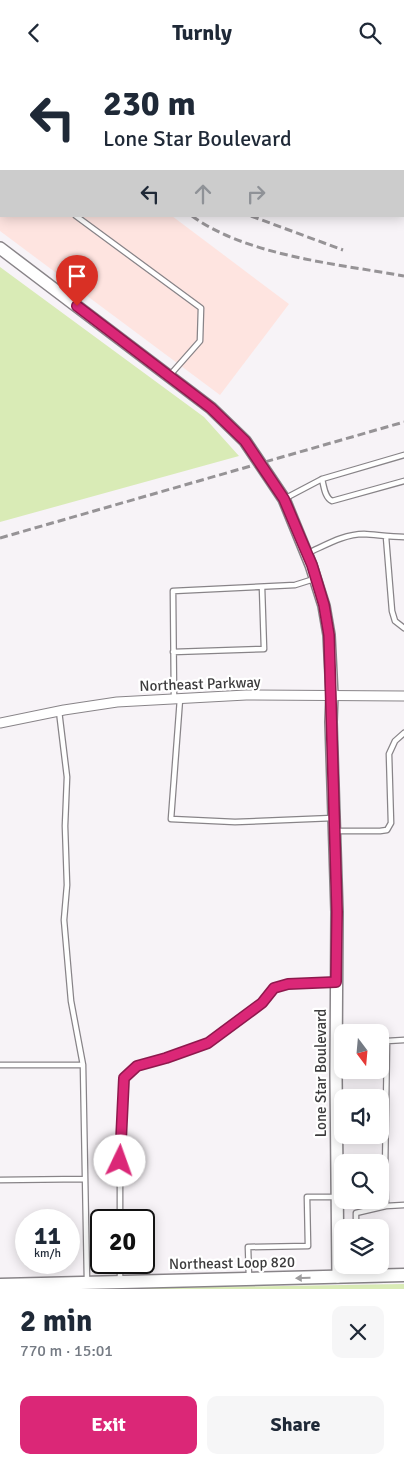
<!DOCTYPE html>
<html lang="en">
<head>
<meta charset="utf-8">
<style>
  :root { --surface:#fff; --page:#f6f6f7; --text:#1f2937; --muted:#747a83; --accent:#db2777 }
  body { margin:0; font-family:Signika,sans-serif; background:var(--page); color:var(--text); height:100vh; display:flex; flex-direction:column; font-size:19px; white-space:nowrap }
  * { box-sizing:border-box; margin:0 }
  p { font-size:16px; color:var(--muted) }
  .icon { flex:none; width:28px; height:28px; fill:none; stroke:currentColor; stroke-width:2; stroke-linecap:round; stroke-linejoin:round }
  .map { position:relative; height:1224px; overflow:hidden }
  .sheet { display:flex; flex-direction:column; background:var(--surface); flex:1 }
  .sheet>* { flex:none }
  .top-card { position:absolute; left:0px; top:0px; width:405px; height:152px; box-shadow:0 2px 12px #0003; background:#fff; color:var(--text); overflow:hidden }
  .needle { width:32px; rotate:164deg }
  .buttons { position:absolute; left:334px; top:959px; display:grid; gap:10px }
  .buttons a { display:grid; place-items:center; width:55px; height:55px; border-radius:10px; background:var(--surface); box-shadow:0 2px 12px #0003; font-size:25px }
  .speed { position:absolute; left:15px; top:1144px; display:flex; gap:10px; font-size:25px; font-weight:700; text-align:center }
  .speed>* { display:grid; place-content:center; width:65px; height:65px; border-radius:50%; background:var(--surface); box-shadow:0 2px 12px #0003; line-height:1 }
  .speed small { font-size:12px; font-weight:400 }
  .speed .limit { border:2px solid #111; border-radius:8px; background:#fff; color:#111 }
  .pin { position:absolute; display:grid; place-items:center; width:42px; height:42px; color:#fff; margin:-51px -21px; border-radius:50% 50% 50% 0; rotate:-45deg; box-shadow:0 0 5px #0007 }
  .pin .icon { rotate:45deg }
  .me { position:absolute; width:55px; margin:-28px; rotate:3deg; stroke-linejoin:round; filter:drop-shadow(0 0 4px #0008) }
  .turn { display:flex; align-items:center; gap:18px; height:105px; padding:0 20px; font-size:22px }
  .turn .icon { width:65px; height:65px; stroke-width:2.5 }
  .turn b { display:block; font-size:35px; line-height:42px }
  .lanes { display:flex; align-items:center; height:48px; padding:0 20px; background:#0003; justify-content:center; gap:25px; direction:ltr }
  .lanes .off { opacity:.35 }
  .round { display:grid; place-items:center; flex:none; width:52px; height:52px; border-radius:10px; background:var(--page) }
  .overview { display:flex; align-items:center; justify-content:space-between; height:85px; padding:0 20px }
  h1 { font-size:30px; font-weight:700; line-height:38px }
  .button { display:flex; gap:10px; margin-top:auto; padding:10px 20px }
  .button a { flex:1; height:58px; border-radius:10px; background:var(--accent); color:#fff; font-size:20px; font-weight:700; line-height:58px; text-align:center }
  .button a+a { background:var(--page); color:var(--text) }
  header { display:flex; justify-content:space-between; align-items:center; height:65px; padding:0 20px; background:var(--surface); font-size:22px; font-weight:700 }
  .map>svg:first-child { display:block }
</style>
</head>
<body>
<header><svg class="icon" aria-label="back" viewBox="0 0 24 24"><path d="M15 5l-7 7 7 7"/></svg>Turnly<svg class="icon" aria-label="search" viewBox="0 0 24 24"><circle cx="10" cy="10" r="6"/><path d="M15 15l6 6"/></svg></header>
<div class="map">
<svg width="404" height="1224" viewBox="0 0 404 1224">
  <rect width="100%" height="100%" fill="#f7f3f7"/>
  <path fill="#fee4e0" d="M0,23L1,151H172L289,239L220,330L0,166Z"/>
  <path fill="#eee4ee" d="M223,0H306L308,1H225Z"/>
  <path fill="#d9ebb6" d="M0,202L204,352L239,391L0,457Z
    M404,1219V1224H90Z"/>
  <g fill="none" stroke-linecap="round" stroke-linejoin="round">
    <g stroke="#888488" stroke-width="7">
      <path id="service" d="M292,0L293,1
        M0,95L1,96
        M76,151L201,243L200,276L170,310
        M322,414C324,422 325,433 332,436L404,416
        M284,434L322,414L404,390
        M386,472L392,546L395,556L404,563
        M308,488C326,480 344,469 364,469C378,470 391,472 404,472
        M173,587L264,584L262,522
        M174,633L173,526L295,520L314,514
        M180,634L171,754L235,757L333,753
        M59,646L67,712L65,761L67,820L64,855L71,936L83,1000
        M335,766H380L387,765L391,758L389,689L395,676L404,668
        M0,1000H83L87,1216
        M0,1115L85,1114
        M386,1141L404,1140
        M120,1155V1096L124,1013L137,1001L166,993L208,978L262,938L274,923L288,919L336,917
        M356,1162V1148L386,1141L385,1108L387,976L404,975
        M249,1212L248,1182L308,1181L307,1132H336
        M120,1215V1198"/>
    </g>
    <g stroke="#888488" stroke-width="11">
      <path id="minor" d="M0,658L64,645L117,637L246,630L404,631"/>
    </g>
    <g stroke="#888488" stroke-width="14">
      <path id="tertiary" d="M0,183L211,343L245,376L284,434L311,500L324,541L329,570L332,630L331,657L337,847L336,1010L338,1212"/>
    </g>
    <g stroke="#888488" stroke-width="15">
      <path id="secondary" d="M0,1220L404,1210"/>
    </g>
    <use href="#service" stroke="#fff" stroke-width="4.5"/>
    <use href="#minor" stroke="#fff" stroke-width="9"/>
    <use href="#tertiary" stroke="#fff" stroke-width="11"/>
    <use href="#secondary" stroke="#fff" stroke-width="12"/>
    <path stroke="#969396" stroke-width="3" stroke-dasharray="8 4" stroke-linecap="butt" d="M25,0L27,1
      M251,0L253,1
      M264,0L265,1
      M0,9L1,10
      M192,151C247,191 338,199 404,211
      M251,151L343,185
      M0,473L404,357"/>
  </g>
  <defs><path id="oneway-solid" d="M-6-.8H1V-3.2L6.5 0L1 3.2V.8H-6Z" transform="scale(1.25)"/></defs>
  <use fill="#9e9d9e" href="#oneway-solid" transform="translate(303 1213) rotate(179)"/>
  <g fill="none" stroke-linecap="round" stroke-linejoin="round">
    <g stroke="#8e194d" stroke-width="12">
      <path id="route" d="M77,241L211,343L245,376L284,434L300,472L312,500L324,540L329,570L337,847L336,917L288,919L274,923L262,938L208,978L166,993L137,1001L124,1013L120,1096"/>
    </g>
    <use href="#route" stroke="#db2777" stroke-width="9"/>
  </g>
  <g text-anchor="middle" stroke-width="4.5" stroke-linejoin="round" paint-order="stroke">
    <g font-size="15" fill="#3c3b3c" stroke="#fff">
      <text transform="translate(200 619) rotate(-2)" y="5">Northeast Parkway</text>
      <text transform="translate(321 1008) rotate(-90)" y="5">Lone Star Boulevard</text>
      <text transform="translate(232 1198) rotate(-1)" y="5">Northeast Loop 820</text>
    </g>
  </g>
</svg>
<div class="buttons">
<a><svg class="needle" viewBox="-14 -14 28 28"><path d="M0-13l5 13h-10z" fill="#e53935"/><path d="M0 13l5-13h-10z" fill="#747a83"/></svg></a>
<a><svg class="icon" aria-label="sound" viewBox="0 0 24 24"><path d="M4 9h4l5-4v14l-5-4H4zM17 9q2 3 0 6"/></svg></a>
<a><svg class="icon" aria-label="search" viewBox="0 0 24 24"><circle cx="10" cy="10" r="6"/><path d="M15 15l6 6"/></svg></a>
<a><svg class="icon" aria-label="layers" viewBox="0 0 24 24"><path d="M12 4l9 5-9 5-9-5zM3 14l9 5 9-5"/></svg></a>
</div>
<div class="speed"><div>11<small>km/h</small></div><div class="limit">20</div></div>
<div class="pin" style="left:77px;top:241px;background:#d93025"><svg class="icon" aria-label="arrive" viewBox="0 0 24 24"><path d="M6 21V4h12l-3 4 3 4H6"/></svg></div>
<svg class="me" style="left:120px;top:1096px" viewBox="-20 -20 40 40"><circle r="19" fill="#fff"/><path d="M0-13L10 11 0 6-10 11z" fill="#db2777"/></svg>
<div class="top-card">
<div class="turn"><svg class="icon" aria-label="left" viewBox="0 0 24 24"><path d="M17 20v-9H6M10 6l-5 5 5 5"/></svg><div><b>230 m</b>Lone Star Boulevard</div></div>
<div class="lanes"><svg class="icon" aria-label="left" viewBox="0 0 24 24"><path d="M17 20v-9H6M10 6l-5 5 5 5"/></svg><svg class="icon off" aria-label="ahead" viewBox="0 0 24 24"><path d="M12 20V5M6 11l6-6 6 6"/></svg><svg class="icon off" aria-label="right" viewBox="0 0 24 24"><path d="M7 20v-9h11M14 6l5 5-5 5"/></svg></div>
</div>
</div>
<section class="sheet">
<div class="overview"><div><h1>2 min</h1><p>770 m · 15:01</p></div><a class="round"><svg class="icon" aria-label="close" viewBox="0 0 24 24"><path d="M6 6l12 12M18 6L6 18"/></svg></a></div>
<div class="button"><a>Exit</a><a>Share</a></div>
</section>
</body>
</html>
